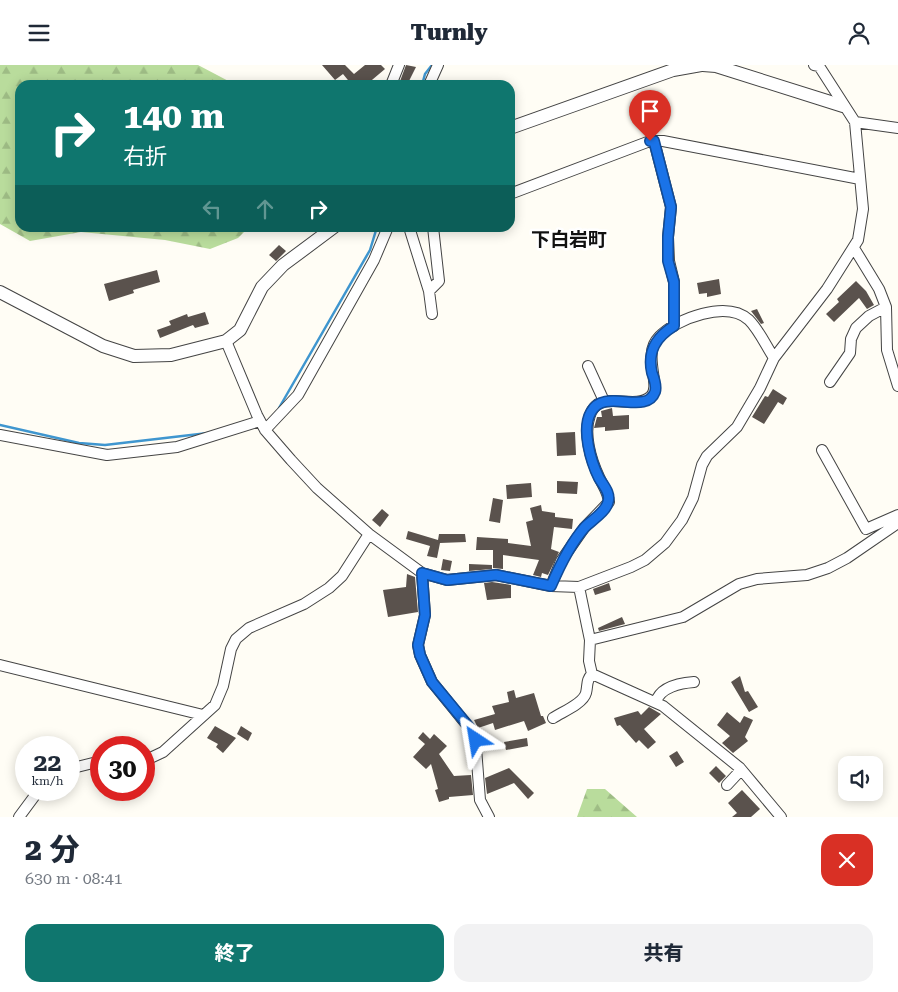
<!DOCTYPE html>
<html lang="ja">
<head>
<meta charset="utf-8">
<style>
  :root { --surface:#fff; --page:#f2f2f3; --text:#1f2937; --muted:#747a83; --accent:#0f766e }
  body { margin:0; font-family:"Roboto Serif","Noto Sans JP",serif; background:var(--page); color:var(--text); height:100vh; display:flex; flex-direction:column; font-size:19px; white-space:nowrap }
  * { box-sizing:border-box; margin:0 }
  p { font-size:16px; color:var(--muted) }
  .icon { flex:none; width:28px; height:28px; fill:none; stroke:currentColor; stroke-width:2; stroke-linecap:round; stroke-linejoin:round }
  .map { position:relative; height:752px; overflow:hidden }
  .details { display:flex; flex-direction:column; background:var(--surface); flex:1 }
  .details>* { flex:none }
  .banner { position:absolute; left:15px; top:15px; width:500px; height:152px; border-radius:15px; box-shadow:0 2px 12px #0003; background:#0f766e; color:#fff; overflow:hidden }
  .controls { position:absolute; left:838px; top:691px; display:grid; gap:10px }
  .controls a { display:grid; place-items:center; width:45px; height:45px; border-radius:10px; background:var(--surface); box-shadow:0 2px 12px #0003; font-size:25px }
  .speed { position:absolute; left:15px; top:671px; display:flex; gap:10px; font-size:25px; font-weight:700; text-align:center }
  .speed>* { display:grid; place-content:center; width:65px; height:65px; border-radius:50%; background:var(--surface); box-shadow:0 2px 12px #0003; line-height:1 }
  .speed small { font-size:12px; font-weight:400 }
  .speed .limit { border:8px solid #d22; background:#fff; color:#111 }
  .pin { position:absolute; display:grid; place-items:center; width:42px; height:42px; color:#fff; margin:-51px -21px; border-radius:50% 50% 50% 0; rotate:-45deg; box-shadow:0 0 5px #0007 }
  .pin .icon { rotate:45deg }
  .me { position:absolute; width:55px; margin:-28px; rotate:327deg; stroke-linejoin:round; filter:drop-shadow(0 0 4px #0008) }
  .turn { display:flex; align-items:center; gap:18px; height:105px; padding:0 25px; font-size:22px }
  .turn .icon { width:65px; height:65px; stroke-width:2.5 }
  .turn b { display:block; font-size:35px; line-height:42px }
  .lanes { display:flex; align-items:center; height:48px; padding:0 25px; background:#0003; justify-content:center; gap:25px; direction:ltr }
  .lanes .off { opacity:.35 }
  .round { display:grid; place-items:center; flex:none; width:52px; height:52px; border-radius:15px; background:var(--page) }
  .summary { display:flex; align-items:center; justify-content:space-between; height:85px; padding:0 25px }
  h1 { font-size:30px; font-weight:800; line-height:38px }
  .button { display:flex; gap:10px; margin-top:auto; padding:10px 25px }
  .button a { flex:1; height:58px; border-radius:15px; background:var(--accent); color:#fff; font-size:20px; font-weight:800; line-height:58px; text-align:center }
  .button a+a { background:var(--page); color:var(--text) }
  header { display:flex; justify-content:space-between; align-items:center; height:65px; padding:0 25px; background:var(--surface); font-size:22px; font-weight:800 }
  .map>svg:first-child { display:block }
</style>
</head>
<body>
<header><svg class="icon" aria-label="menu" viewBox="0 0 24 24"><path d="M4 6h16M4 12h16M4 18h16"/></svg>Turnly<svg class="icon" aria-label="person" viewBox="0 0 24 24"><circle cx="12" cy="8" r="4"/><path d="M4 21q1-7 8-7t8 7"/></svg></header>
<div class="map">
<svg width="898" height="752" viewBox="0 0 898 752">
  <defs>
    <pattern id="forest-firs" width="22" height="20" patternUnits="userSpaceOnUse" patternTransform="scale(1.25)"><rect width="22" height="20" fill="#b9dc9c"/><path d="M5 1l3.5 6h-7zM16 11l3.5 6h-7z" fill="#9ebc85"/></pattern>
  </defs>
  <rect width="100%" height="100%" fill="#fffdf5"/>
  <path fill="url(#forest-firs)" d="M0,0H198L236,20H20V162L248,163L238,173L210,184L165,175L81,167L30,176L0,159Z
    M587,724H605L637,752H577Z"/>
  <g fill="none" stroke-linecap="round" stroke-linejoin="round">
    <path stroke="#3f96cf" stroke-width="2.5" d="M422,20L425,9L432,0
      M279,343L370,185L377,162
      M0,360L79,378L105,380L208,368"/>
  </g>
  <path fill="#5a524d" d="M322,0H345L354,9L365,0H381L385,4L366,20H352L343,9L335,15Z
    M406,0L416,2L407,20H402L399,19Z
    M279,180L286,186L276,196L269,190Z
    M157,205L160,217L133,225L134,228L109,236L104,219Z
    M719,214L721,229L707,232V228L699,229L697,218Z
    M856,216L866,226L874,240L867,244L859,233L834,257L826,249L839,237L837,234Z
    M757,244L764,258L761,259L751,246Z
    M205,247L209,259L195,263L193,260L160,273L157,265L171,260L169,256L187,249L188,252Z
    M773,324L787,333L783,340L778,337L764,359L752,352L765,331L768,332Z
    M612,343L613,351L629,350V364L605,366V362L594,363L597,352H602L601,346Z
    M575,367L576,390L557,391L556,368Z
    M557,416L578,417L577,429L557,428Z
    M531,418L532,432L507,434L506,420Z
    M493,433L503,435L500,458L489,456Z
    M541,440L542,446L555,448V452L573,454L572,464L554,462L551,484L559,487L548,510L542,508L541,512L533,510L539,495L503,490V504L493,503V485H476L477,472L508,474V478L531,481L526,457L533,455L530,443Z
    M382,444L389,450L380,462L372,455Z
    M408,466L438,475L439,469H465L466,477L440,478L437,493L427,491L430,481L406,474Z
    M443,494L452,496L450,506L441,505Z
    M469,499L492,500V504L469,506Z
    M407,509L415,512L418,547L388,552L383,525L406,522Z
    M492,517L511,520V533L487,535L484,518Z
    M609,518L611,525L595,530L593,524Z
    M622,552L625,559L599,566L598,563Z
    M740,611L745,627L748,626L758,642L749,647L731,617Z
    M514,625L516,633L534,628L541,651H543L546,658L528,666L524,656L495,665L493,658L478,663L474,655L495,649L492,641L509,637L507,627Z
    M649,642L661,649L644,664L656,677L648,684L639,675L636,678L620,660L617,661L614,653L638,646L641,650Z
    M727,647L740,658L744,651L753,655L745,672L748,676L733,688L722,678L730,671L717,660Z
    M215,661L236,673L223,688L216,682L218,679L207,673Z
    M241,661L252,668L248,676L237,669Z
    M423,667L430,674L434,669L447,681L439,689L454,711L471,710L473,730L449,732V734L439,737L435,725L438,724L431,699L426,704L413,692L425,679L418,673Z
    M527,673L528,681L506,685L504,677Z
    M677,686L684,697L676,702L669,691Z
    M716,701L726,711L719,718L709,708Z
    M509,703L534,728L528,734L514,718L487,729L485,713Z
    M742,725L760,744L751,752H732L737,748L728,738Z"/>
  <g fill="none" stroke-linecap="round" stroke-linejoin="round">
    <g stroke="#444" stroke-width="12">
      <path id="minor" d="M391,20L399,0
        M429,20L438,0
        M855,57L898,63
        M654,76L671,142L668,172L669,196L674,217V261
        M510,129L650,76H663L860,114
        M409,162L429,226L432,249
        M854,183L879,224L886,242L887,285L898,321
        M429,226L439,216L433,162
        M226,276L257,350L265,365L291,395L317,423L369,469L422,508L447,515L496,510L551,521L579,522L631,502L645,495L665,478L682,455L693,433L702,400L707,391L737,362L760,323L774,293L827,224L858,175L863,144L855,57L819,1L814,0
        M588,301L604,336
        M830,317L850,288L851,274L856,263L869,251L886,242
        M265,365L298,330L374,195L388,162
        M0,370L107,390L177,382L260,356
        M822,385L866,464L898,450
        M422,508L425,550L418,580L420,590L432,617L475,670L480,735L489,752
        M551,521L561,496L584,463L609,437C608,427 603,421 599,412C591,395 583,369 590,350C599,323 633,346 650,332C663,322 641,290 659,272C677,253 727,235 749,255C759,265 766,281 774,293
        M579,522L590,575L589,596L592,609L663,641L740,703L781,752
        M590,575L683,552L739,519L757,514L807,510L828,503L847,493L898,458
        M0,600L203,650
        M656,637C660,622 681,618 694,617
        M553,653C562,647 583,639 586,628C588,620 586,615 592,609
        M144,696L163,687L215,640L223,621L231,584L236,574L249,563L304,539L329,523L342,511L369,469
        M69,704L101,696
        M727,720L741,705
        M19,752L39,725"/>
    </g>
    <g stroke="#444" stroke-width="14">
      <path id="tertiary" d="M703,0L716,1L843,41
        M510,63L673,5L701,0
        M0,227L103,281L134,291L171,290L226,276L240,265L262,222L283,200L334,162"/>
    </g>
    <use href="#minor" stroke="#fff" stroke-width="10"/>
    <use href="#tertiary" stroke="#fff" stroke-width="12"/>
  </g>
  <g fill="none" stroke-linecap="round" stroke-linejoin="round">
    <g stroke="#114b97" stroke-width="12">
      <path id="route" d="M476,675L470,663L432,617L420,590L418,580L425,550L422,508L447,515L496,510L551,521C560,500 570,479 585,462C592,455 606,447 608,437C611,428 603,420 599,413C591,397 581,364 591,347C604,322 646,351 655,327C657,321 654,313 652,308C647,286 656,272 674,261V217L668,196V172L671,142L654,76H650"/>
    </g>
    <use href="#route" stroke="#1a73e8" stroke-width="9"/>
  </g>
  <g text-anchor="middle" stroke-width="5" stroke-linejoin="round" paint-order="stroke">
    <g font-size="19" font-weight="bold" fill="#111" stroke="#fff">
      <text x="569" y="181">下白岩町</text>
    </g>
  </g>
</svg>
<div class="controls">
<a><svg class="icon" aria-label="sound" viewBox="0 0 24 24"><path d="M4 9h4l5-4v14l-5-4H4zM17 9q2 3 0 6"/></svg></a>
</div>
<div class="speed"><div>22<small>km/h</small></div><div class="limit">30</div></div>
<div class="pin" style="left:650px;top:76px;background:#d93025"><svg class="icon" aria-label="arrive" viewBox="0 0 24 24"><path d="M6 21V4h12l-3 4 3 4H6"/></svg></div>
<svg class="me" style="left:476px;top:675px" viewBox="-20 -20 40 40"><path d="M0-17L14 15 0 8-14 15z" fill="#1a73e8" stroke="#fff" stroke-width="4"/></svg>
<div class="banner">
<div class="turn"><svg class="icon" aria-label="right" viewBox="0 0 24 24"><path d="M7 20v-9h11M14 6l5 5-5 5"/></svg><div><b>140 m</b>右折</div></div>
<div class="lanes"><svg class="icon off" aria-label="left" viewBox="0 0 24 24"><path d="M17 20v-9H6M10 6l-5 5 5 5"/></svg><svg class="icon off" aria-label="ahead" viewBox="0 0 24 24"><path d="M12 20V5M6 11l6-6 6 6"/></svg><svg class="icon" aria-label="right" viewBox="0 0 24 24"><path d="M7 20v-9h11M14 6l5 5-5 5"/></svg></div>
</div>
</div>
<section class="details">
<div class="summary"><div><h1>2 分</h1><p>630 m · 08:41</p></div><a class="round" style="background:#d93025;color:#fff"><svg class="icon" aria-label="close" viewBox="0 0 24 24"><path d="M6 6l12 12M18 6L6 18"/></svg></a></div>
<div class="button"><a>終了</a><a>共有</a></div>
</section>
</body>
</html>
